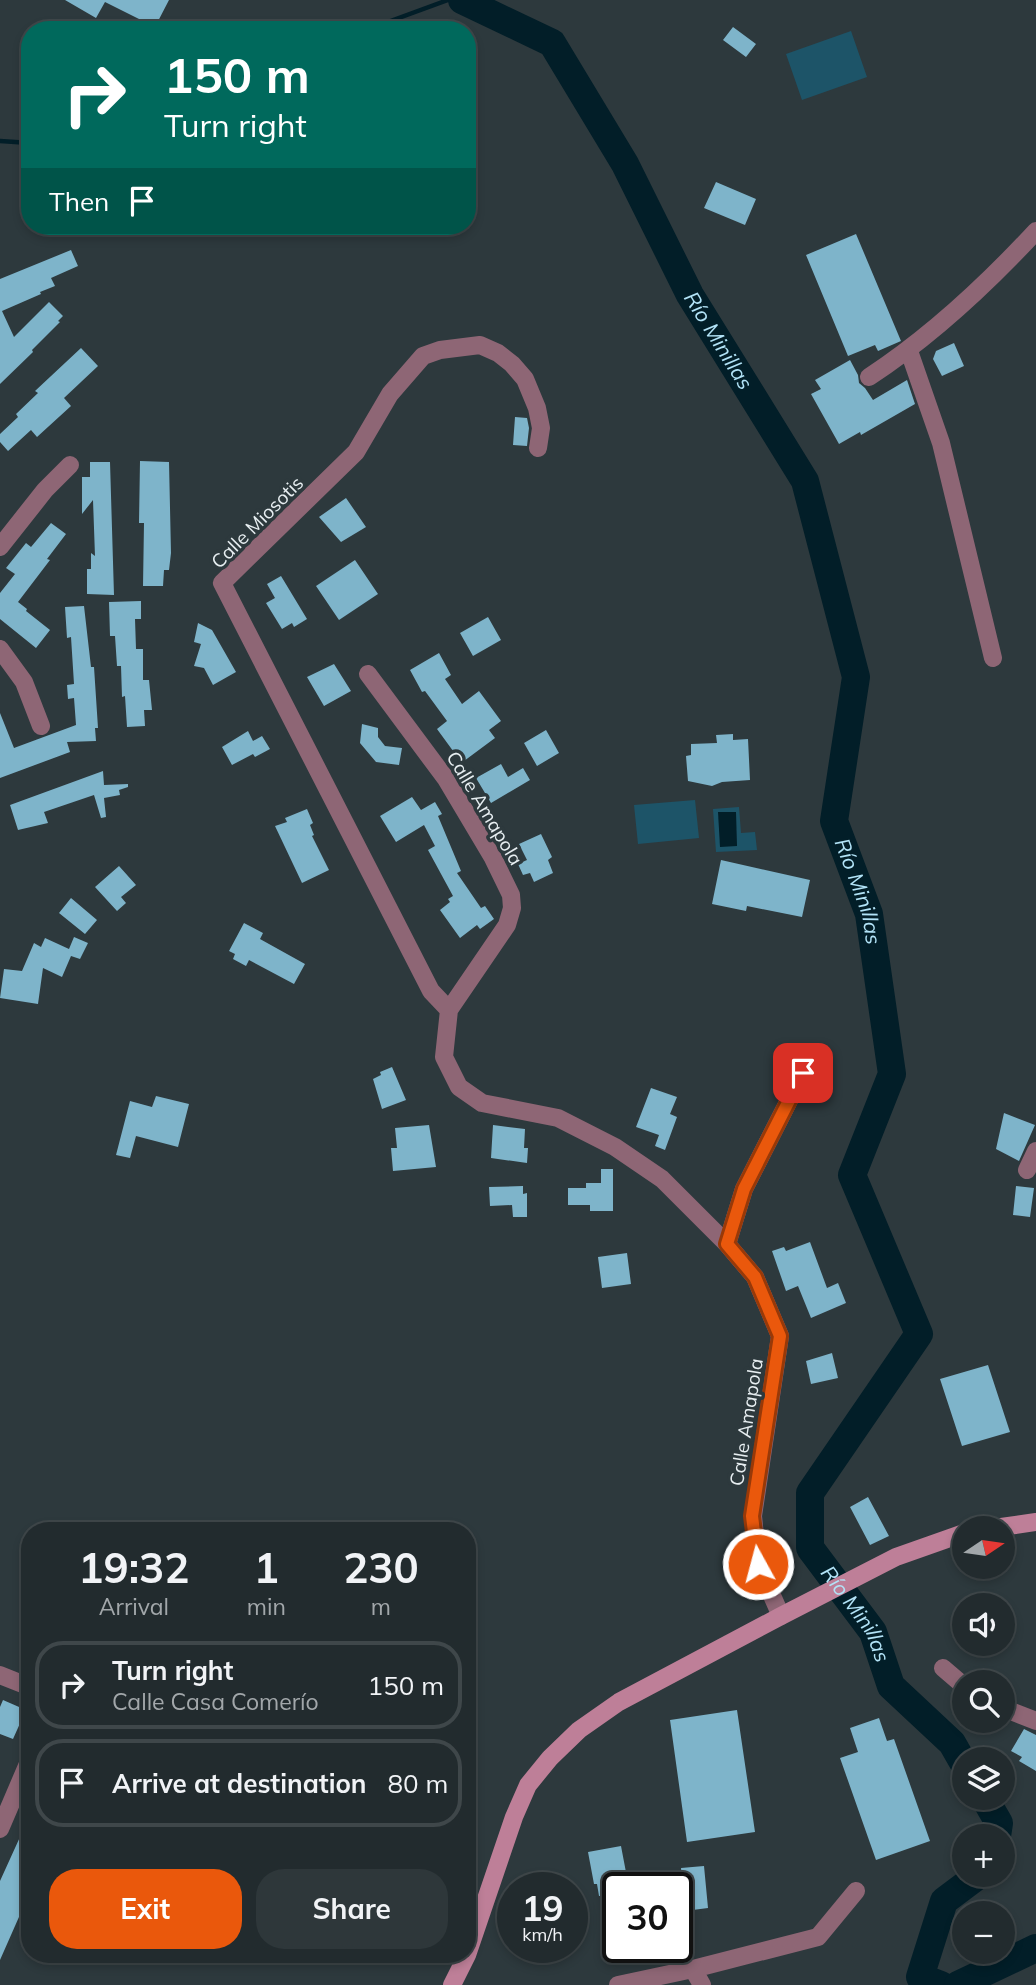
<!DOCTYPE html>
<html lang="en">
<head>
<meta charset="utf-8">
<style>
  :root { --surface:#222b2e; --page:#2e373a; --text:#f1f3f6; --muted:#a2a7aa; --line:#3f474a; --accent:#ea580c }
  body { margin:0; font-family:Mulish,sans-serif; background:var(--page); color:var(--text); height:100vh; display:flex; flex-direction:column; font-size:26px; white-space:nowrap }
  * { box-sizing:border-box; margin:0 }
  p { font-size:23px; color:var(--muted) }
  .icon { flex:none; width:38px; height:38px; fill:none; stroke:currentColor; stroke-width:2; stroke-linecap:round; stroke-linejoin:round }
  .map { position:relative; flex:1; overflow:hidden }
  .details { position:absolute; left:21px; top:1522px; width:455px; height:441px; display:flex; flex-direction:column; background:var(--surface); border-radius:28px; box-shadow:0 4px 10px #0003,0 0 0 2px var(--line) }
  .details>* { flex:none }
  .hud { position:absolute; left:21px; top:21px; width:455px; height:214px; border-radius:28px; box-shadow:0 4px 10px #0003,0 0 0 2px var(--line); background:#00695c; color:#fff; overflow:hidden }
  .needle { width:46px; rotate:77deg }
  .controls { position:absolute; left:952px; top:1516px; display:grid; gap:14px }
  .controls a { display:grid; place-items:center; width:63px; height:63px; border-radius:50%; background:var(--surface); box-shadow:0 4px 10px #0003,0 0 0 2px var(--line); font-size:35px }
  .speed { position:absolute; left:497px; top:1872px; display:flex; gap:14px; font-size:35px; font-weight:700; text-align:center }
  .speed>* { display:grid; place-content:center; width:91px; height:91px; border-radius:50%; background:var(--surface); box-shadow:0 4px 10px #0003,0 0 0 2px var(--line); line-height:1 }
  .speed small { font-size:18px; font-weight:400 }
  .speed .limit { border:4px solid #111; border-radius:10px; background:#fff; color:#111 }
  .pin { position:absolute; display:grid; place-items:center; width:60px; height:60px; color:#fff; margin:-30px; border-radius:14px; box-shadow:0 4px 10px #0006 }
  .me { position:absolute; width:77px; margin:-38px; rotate:353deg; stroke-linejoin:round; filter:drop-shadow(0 0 5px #0008) }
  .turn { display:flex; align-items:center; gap:24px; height:147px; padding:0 28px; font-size:32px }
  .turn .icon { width:91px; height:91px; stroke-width:2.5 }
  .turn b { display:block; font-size:49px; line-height:60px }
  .then { display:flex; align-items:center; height:66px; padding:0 28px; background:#0003; gap:14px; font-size:26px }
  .eta { display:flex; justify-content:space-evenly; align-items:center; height:119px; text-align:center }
  .eta b { font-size:42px; font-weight:700; line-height:49px }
  .cta { display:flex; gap:14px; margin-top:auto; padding:14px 28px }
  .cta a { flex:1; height:80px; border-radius:28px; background:var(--accent); color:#fff; font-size:28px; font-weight:700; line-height:80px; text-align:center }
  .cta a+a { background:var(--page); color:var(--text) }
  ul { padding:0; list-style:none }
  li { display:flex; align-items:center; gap:21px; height:88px; margin:0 14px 10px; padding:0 14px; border:4px solid var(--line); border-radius:28px }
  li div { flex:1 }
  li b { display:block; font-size:26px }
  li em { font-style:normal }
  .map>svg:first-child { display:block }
</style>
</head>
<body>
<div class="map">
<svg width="1036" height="1985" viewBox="0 0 1036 1985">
  <rect width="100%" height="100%" fill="#2d393d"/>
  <path fill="#1d5468" d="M851,31L867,77L802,100L786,54Z
    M695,800L699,838L638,844L634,805Z
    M739,807L741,833L755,832L757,850L716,852L713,809Z"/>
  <path fill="#021e28" d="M718,812H736L737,846L720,847Z"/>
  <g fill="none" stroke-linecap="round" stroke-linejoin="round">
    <path stroke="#021e28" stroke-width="4.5" d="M366,30L448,0
      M0,141L30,143"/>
    <g stroke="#021e28" stroke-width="28">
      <path id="s1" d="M462,0L552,43L625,164L690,295L805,481L856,677L834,821L869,914L892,1074L852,1175L919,1334L810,1493V1548L873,1632L891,1686L952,1743L964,1764"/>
      <path d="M984,1797L999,1823L997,1836"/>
      <path d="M941,1985L920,1977L944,1901L980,1874"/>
      <path d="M958,1985L1036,1948"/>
    </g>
  </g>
  <path fill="#7eb4ca" d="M65,0H169L155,27L105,2L96,18Z
    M733,27L756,44L746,57L723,40Z
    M716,182L756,199L745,225L704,208Z
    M856,234L901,341L878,351L875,345L848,356L806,255Z
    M71,250L78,266L51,278L55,286L40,292L41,294L2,311L14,337L49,302L63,316L58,321L60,322L32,350L33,352L0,384V279Z
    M954,343L964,366L942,376L933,359L936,351Z
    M81,348L98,366L64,398L71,406L37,437L31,430L8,451L0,442V434L18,417L16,414L38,393L35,391Z
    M850,360L858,375L859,383L865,388L873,400L907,380L915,404L861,435L860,432L839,444L811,394L821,389L815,380Z
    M515,417L527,418L529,428L527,446L513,445Z
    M140,461L169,462L171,553L169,570H164L163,586H143L144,523H139Z
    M90,462H110L114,595L87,594V569H91V553L95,556L93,500L82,514V477H90Z
    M346,498L366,527L341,542L319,517Z
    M51,523L66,534L47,559L50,560L18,602L27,609L26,611L50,630L36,648L0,619V593L15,574L6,568L26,543L31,547Z
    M355,560L378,594L339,620L316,586Z
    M281,576L307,619L294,627L292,623L282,629L266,603L275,598L267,584Z
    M141,601V619H135L136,649H143V680H149L152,710H144L145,726L127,727L125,696L122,697L121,666H117L115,636H110L109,602Z
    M84,606L91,667H94L98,728H95L96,741L67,742L70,752L0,778V713L14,748L76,725L74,698L68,699L67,685L74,684L71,637L67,638L65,607Z
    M488,617L501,640L473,656L460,633Z
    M198,623L212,630L236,672L213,685L204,668L194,666L201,644L194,642Z
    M439,653L451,675L445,679L462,704L479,691L501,721L489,730L495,738L464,761L458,753L456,755L437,729L447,721L425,691L422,692L410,670Z
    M334,664L351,691L324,706L307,677Z
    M362,724L378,728V737L385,746L402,748L399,765L376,762L360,743Z
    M546,730L559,753L537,766L524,743Z
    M248,731L253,741L262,736L270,749L255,757L253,754L232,765L222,747Z
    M733,734V740L748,739L750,780L722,782L712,786L688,781L686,756L691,755V744L717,743L716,735Z
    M501,764L508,777L523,768L530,780L491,803L476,778Z
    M103,771L104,785L128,784V787L119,790L120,795L104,798L106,817L101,818L94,795L44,812L48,823L18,830L10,805Z
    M412,797L421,810L435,802L442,814L438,816L461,871L457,873L481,908L485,906L494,919L480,929L477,925L460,938L440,910L450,902L448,899L453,896L428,850L435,846L424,825L396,842L380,816Z
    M307,809L313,823L310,825L314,835L312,836L329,870L302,883L275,826L287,822L285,818Z
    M541,834L552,857L548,860L553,873L534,882L530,873L523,875L518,864L527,860L519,844Z
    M721,860L810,880L802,917L747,906L746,911L712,904Z
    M119,866L136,885L121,897L126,903L117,911L95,887Z
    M71,898L97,920L85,934L59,913Z
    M244,923L263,933L260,939L305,964L294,984L249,960L246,966L233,959L235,954L229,951Z
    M74,937L88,943L80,959L71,956L62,977L43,968L38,1004L0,998L4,969L22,971L34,943L41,947L45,938L69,949Z
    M392,1067L406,1100L382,1109L373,1079L381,1075L380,1072Z
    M651,1088L677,1097L670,1114L677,1117L665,1150L655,1146L659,1135L636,1127Z
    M156,1096L189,1104L178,1147L136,1136L130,1158L116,1155L130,1101L152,1107Z
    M1004,1113L1035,1125L1019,1161L996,1149Z
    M429,1125L436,1167L393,1171L391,1148H397L395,1128Z
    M493,1125L525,1129L524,1148H528L527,1163L491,1158Z
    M601,1169H613V1211H590V1205H568V1188H586V1183H601Z
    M523,1186V1194L527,1193V1217H513L512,1205L490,1206L489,1187Z
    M1016,1186L1034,1188L1030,1217L1013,1215Z
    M810,1242L827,1288L838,1283L846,1303L811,1318L798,1286L786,1291L772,1251L784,1247L786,1251Z
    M627,1253L631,1284L602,1288L598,1257Z
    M832,1353L838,1378L811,1384L806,1361Z
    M988,1365L1010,1432L962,1446L940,1379Z
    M868,1497L889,1536L870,1545L850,1507Z
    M3,1700L26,1710L13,1739L0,1734V1707Z
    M737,1710L755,1832L687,1842L670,1720Z
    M879,1718L887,1741L894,1739L930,1841L876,1860L840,1758L858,1752L850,1728Z
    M1024,1729L1036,1735V1771L1019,1761L1022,1757L1011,1751Z
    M30,1815V1892L0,1960V1881Z
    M621,1846L629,1888H618V1899L604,1901L603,1896H599L597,1884H594L588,1852Z
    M704,1866L708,1908L685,1911L681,1868Z"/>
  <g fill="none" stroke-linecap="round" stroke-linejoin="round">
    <path stroke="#8e6675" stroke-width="18" d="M909,351L941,443L993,658
      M869,377C930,337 986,285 1036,231
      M0,547L45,490L70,465
      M0,649L24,682L41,726
      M368,674L446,779L493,858L511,895L512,908L507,925L449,1010L444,1057L459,1087L482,1103L558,1118L615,1147L662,1179L727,1244L755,1277L780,1336L753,1516L758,1564L781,1616
      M449,1010L431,991L222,583L356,452L390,394L423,356L440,350L480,345L498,353L512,364L525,379L537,408L541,428L538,448
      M1027,1170L1036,1151
      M727,1244L744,1189L812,1055
      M943,1668L964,1686
      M0,1675L30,1687
      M1003,1708L1036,1721
      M0,1829L30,1759
      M693,1969L702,1985
      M618,1985L693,1969L818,1937L856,1891"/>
    <path stroke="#be7f98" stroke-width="18" d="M994,1528L1036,1522
      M467,1955L514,1817L528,1785L550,1758L579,1730L619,1702L781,1616L896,1557L964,1533
      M452,1985L467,1955"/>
  </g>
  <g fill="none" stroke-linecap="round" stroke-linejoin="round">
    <g stroke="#983908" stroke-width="18">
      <path id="route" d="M758,1564L752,1516L780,1336L755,1277L727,1244L744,1189L803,1073"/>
    </g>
    <use href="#route" stroke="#ea580c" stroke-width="12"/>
  </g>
  <g text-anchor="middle" stroke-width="7" stroke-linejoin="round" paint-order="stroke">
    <g font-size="19" fill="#e7eef1" stroke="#2d393d">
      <text transform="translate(257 522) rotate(-45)" y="7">Calle Miosotis</text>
      <text transform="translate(485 808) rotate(59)" y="7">Calle Amapola</text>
      <text transform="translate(746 1422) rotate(-81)" y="7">Calle Amapola</text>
    </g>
    <g font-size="21" font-style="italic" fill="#b2e3f7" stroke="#2d393d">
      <text dy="7" stroke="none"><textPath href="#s1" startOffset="441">Río Minillas</textPath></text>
      <text dy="7" stroke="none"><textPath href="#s1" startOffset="1029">Río Minillas</textPath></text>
      <text dy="7" stroke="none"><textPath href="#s1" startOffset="1825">Río Minillas</textPath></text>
    </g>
  </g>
</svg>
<div class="controls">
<a><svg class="needle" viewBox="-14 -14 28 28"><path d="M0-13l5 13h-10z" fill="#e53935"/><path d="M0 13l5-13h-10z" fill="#a2a7aa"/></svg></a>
<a><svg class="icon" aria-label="sound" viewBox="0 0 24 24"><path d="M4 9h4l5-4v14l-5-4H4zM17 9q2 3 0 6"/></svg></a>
<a><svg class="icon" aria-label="search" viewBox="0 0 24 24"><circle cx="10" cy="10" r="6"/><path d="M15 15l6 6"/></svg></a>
<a><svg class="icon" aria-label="layers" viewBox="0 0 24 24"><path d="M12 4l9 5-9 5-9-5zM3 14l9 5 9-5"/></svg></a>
<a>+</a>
<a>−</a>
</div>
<div class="speed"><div>19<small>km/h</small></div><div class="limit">30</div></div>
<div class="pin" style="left:803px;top:1073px;background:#d93025"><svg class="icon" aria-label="arrive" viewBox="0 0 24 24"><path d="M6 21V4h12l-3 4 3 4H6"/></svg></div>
<svg class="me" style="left:758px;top:1564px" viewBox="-20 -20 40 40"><circle r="17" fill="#ea580c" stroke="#fff" stroke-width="3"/><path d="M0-11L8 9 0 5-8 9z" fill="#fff"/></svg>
<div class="hud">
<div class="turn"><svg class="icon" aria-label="right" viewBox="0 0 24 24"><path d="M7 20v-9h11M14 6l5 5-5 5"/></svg><div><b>150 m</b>Turn right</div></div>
<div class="then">Then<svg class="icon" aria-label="arrive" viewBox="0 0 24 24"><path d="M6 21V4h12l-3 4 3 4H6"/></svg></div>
</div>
<section class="details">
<div class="eta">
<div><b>19:32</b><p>Arrival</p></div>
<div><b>1</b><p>min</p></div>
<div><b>230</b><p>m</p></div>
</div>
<ul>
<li><svg class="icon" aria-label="right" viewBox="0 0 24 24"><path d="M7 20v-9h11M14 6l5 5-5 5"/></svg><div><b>Turn right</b><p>Calle Casa Comerío</p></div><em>150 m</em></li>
<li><svg class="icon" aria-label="arrive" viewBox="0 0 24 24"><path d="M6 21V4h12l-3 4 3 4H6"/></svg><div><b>Arrive at destination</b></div><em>80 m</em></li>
</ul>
<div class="cta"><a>Exit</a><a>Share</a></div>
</section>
</div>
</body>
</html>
